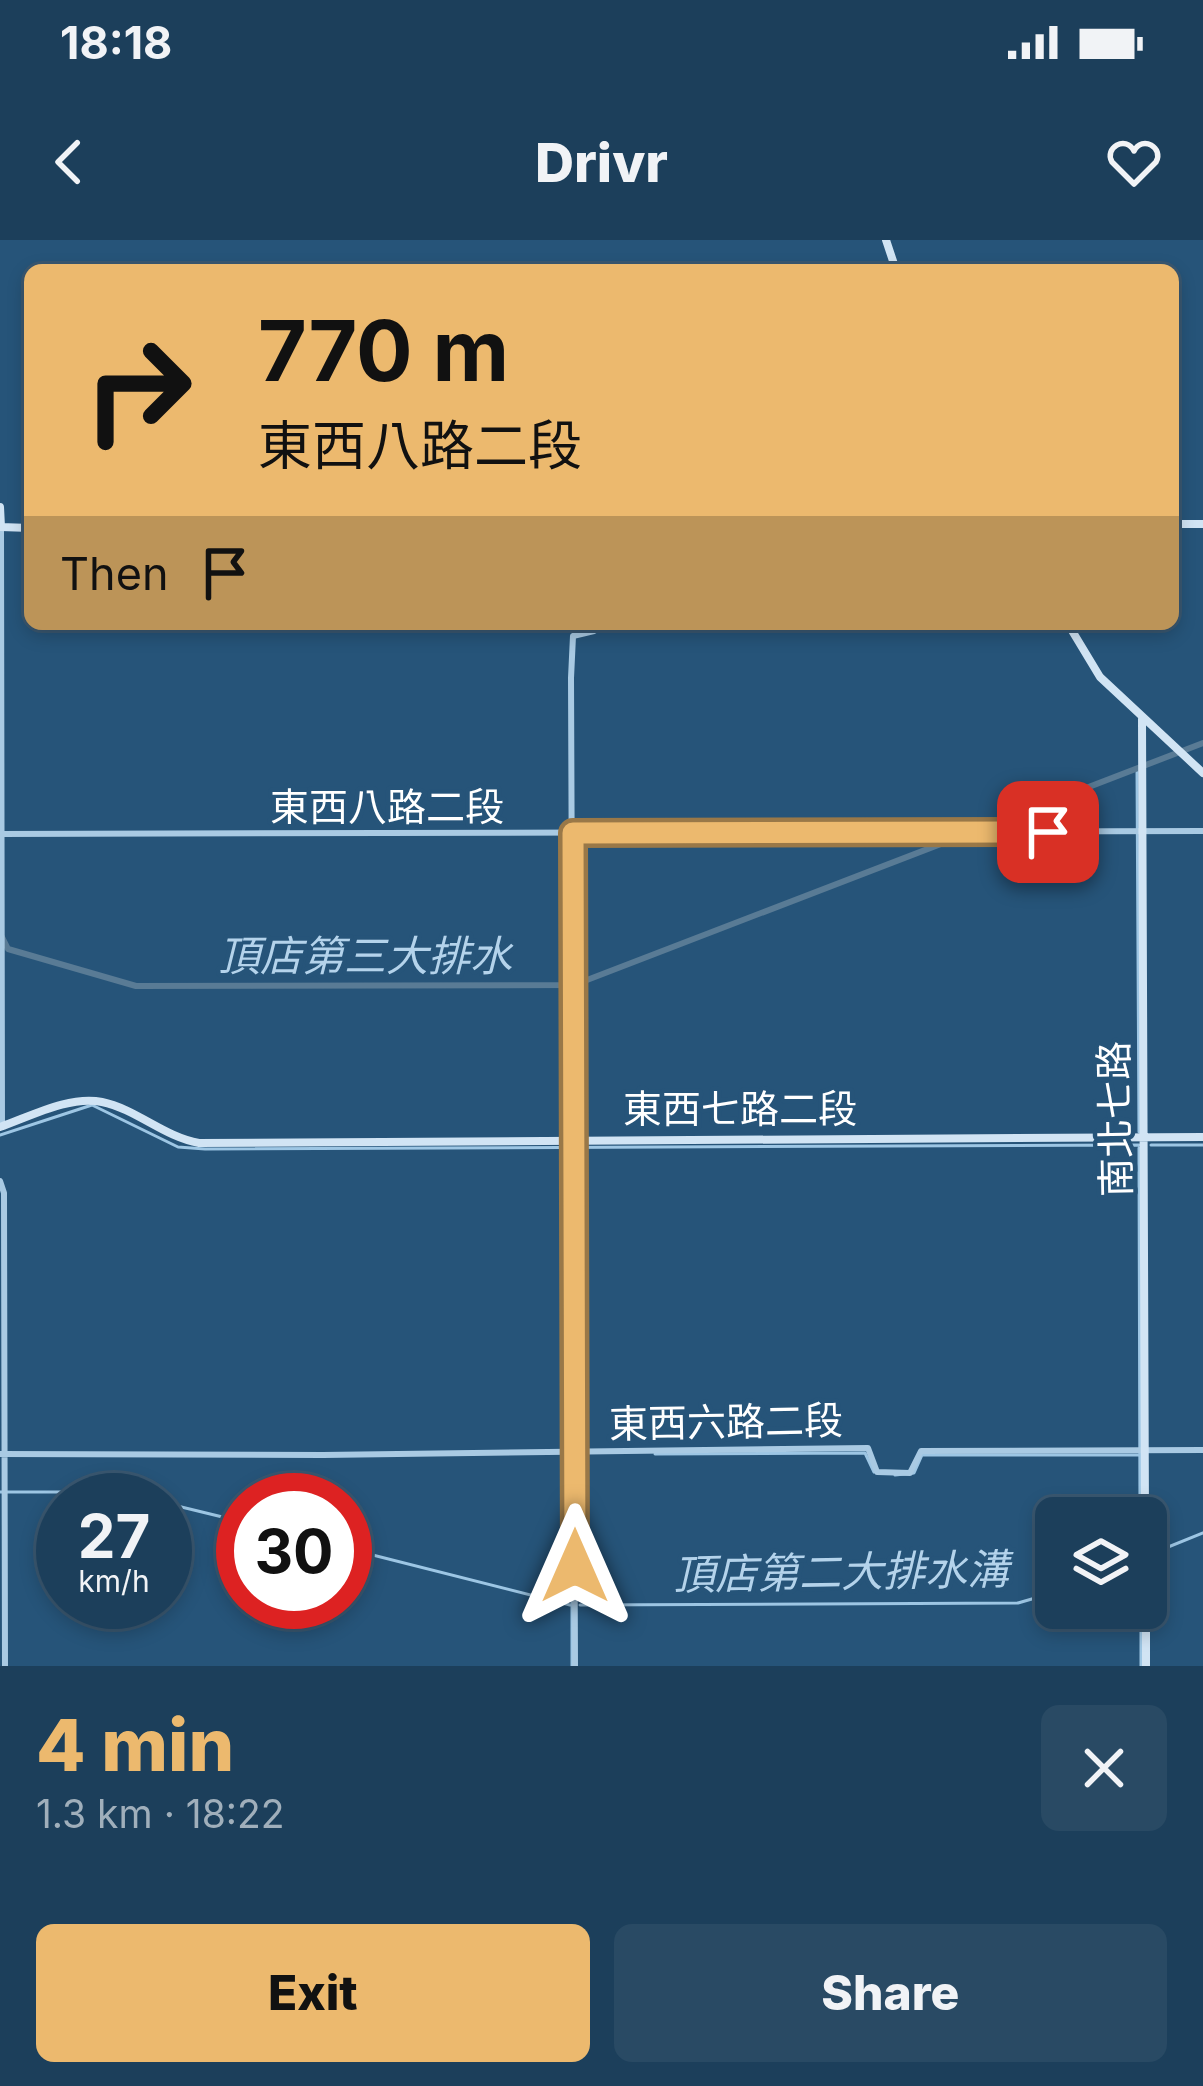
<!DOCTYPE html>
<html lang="en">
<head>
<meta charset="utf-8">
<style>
  :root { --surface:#1c3f5b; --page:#294a64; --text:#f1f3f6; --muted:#a0afbb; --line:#3a5871; --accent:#ecb96e }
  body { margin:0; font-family:Inter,"Noto Sans TC",sans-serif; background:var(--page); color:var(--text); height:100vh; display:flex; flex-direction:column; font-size:45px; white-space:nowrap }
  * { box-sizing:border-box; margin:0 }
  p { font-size:39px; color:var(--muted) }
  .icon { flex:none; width:66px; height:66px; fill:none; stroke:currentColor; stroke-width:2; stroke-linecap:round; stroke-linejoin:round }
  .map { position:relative; height:1426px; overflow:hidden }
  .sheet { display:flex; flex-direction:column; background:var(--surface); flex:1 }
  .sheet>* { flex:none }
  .top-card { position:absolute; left:24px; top:24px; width:1155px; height:366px; border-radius:18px; box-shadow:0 6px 18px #0003,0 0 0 3px var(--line); background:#ecb96e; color:#111; overflow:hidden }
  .buttons { position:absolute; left:1035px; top:1257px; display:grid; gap:24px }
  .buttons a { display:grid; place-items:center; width:132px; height:132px; border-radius:18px; background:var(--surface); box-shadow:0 6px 18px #0003,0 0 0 3px var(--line); font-size:60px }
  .speed { position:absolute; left:36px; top:1233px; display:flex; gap:24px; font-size:60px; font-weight:700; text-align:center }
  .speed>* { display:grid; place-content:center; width:156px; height:156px; border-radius:50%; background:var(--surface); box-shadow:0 6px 18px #0003,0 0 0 3px var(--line); line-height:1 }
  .speed small { font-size:30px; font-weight:400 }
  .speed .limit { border:18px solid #d22; background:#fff; color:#111 }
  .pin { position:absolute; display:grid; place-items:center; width:102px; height:102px; color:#fff; margin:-51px; border-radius:24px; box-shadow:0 6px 18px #0006 }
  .me { position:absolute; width:132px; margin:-66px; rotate:0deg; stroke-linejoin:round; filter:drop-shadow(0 0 9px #0008) }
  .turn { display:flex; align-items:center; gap:42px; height:252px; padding:0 36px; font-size:54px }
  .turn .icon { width:156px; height:156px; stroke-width:2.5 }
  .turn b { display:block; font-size:84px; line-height:102px }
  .then { display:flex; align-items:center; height:114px; padding:0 36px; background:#0003; gap:24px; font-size:45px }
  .round { display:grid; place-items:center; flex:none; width:126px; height:126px; border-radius:18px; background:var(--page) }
  .summary { display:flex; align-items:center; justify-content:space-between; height:204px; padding:0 36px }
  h1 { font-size:72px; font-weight:800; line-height:90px; color:var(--accent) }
  .action { display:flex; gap:24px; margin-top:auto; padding:24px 36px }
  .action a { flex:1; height:138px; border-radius:18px; background:var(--accent); color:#111; font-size:48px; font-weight:800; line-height:138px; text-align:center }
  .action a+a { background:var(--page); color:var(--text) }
  .status { display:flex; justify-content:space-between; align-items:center; height:84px; padding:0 60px; background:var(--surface); direction:ltr }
  .status svg { height:33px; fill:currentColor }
  header { display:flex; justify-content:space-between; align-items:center; height:156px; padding:0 36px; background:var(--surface); font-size:54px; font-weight:800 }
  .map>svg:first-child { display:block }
</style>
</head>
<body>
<div class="status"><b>18:18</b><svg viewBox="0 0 49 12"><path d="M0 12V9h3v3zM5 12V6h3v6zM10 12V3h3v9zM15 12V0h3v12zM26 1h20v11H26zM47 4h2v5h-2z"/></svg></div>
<header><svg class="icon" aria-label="back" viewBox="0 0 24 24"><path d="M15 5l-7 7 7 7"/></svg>Drivr<svg class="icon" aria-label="heart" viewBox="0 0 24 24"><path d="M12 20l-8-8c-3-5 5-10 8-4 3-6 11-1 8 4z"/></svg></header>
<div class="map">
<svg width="1203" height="1426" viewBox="0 0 1203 1426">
  <rect width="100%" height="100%" fill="#265479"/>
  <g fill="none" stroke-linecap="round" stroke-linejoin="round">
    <path stroke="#9dc6e4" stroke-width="3" d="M1137,529L1139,892
      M0,895L92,865L178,907L205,909L1139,905
      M1151,905H1203
      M1139,908L1140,1278
      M655,1214L865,1213L874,1232
      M895,1235L914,1233L922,1215H1139
      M0,1252H115L152,1260
      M165,1263L243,1282
      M345,1308L570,1365
      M1146,1316L1203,1293
      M572,1338V1426
      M580,1365L1018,1363L1056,1352
      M1141,1368V1426"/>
    <path stroke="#597b95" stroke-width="6" d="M2,697L8,709L136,746L574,745L1203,503"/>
    <path stroke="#a9cae3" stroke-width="6" d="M1,287L2,886
      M0,594L1203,591
      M0,941L4,953L5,1426
      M0,1214L323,1215L868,1208L877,1232L910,1233L921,1211L1203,1210
      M575,1426L571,438L573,396L594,391V384"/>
    <path stroke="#d1e4f4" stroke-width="8" d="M886,0L896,30
      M0,267L1,287L30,288
      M1173,284H1203
      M1068,384L1100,437L1203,533
      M1142,479L1145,1278
      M0,887C29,877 70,855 102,862C136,869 164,897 199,903L1203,897
      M1146,1325V1331
      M1146,1368V1426"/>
  </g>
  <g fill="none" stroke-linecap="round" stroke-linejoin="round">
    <g stroke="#997848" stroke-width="30">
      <path id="route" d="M575,1326L573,593L1048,592"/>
    </g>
    <use href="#route" stroke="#ecb96e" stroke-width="21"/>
  </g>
  <g text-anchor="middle" stroke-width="9" stroke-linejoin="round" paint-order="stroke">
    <g font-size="39" fill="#fff" stroke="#265479">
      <text x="387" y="581">東西八路二段</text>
      <text x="740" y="883">東西七路二段</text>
      <text transform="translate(1115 879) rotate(-91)" y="14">南北七路</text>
      <text transform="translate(726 1182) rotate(-1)" y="14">東西六路二段</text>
    </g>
    <g font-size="42" font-style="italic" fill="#b4d3eb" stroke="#265479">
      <text x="365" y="731">頂店第三大排水</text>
      <text transform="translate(841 1332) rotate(-1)" y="15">頂店第二大排水溝</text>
    </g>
  </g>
</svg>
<div class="buttons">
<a><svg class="icon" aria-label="layers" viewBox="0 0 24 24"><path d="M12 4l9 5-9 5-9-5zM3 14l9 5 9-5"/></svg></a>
</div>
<div class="speed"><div>27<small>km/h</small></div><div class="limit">30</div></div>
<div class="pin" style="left:1048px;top:592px;background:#d93025"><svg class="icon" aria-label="arrive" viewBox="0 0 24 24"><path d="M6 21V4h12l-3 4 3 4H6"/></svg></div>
<svg class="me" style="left:575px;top:1326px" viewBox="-20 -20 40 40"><path d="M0-17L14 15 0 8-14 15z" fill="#ecb96e" stroke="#fff" stroke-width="4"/></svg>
<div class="top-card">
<div class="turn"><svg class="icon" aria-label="right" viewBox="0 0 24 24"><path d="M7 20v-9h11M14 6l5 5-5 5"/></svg><div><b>770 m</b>東西八路二段</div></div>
<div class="then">Then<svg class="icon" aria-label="arrive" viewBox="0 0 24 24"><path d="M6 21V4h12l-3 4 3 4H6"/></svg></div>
</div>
</div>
<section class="sheet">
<div class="summary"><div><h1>4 min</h1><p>1.3 km · 18:22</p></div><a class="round"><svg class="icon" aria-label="close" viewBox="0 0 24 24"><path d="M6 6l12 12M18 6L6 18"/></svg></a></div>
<div class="action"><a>Exit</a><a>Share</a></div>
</section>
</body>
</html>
